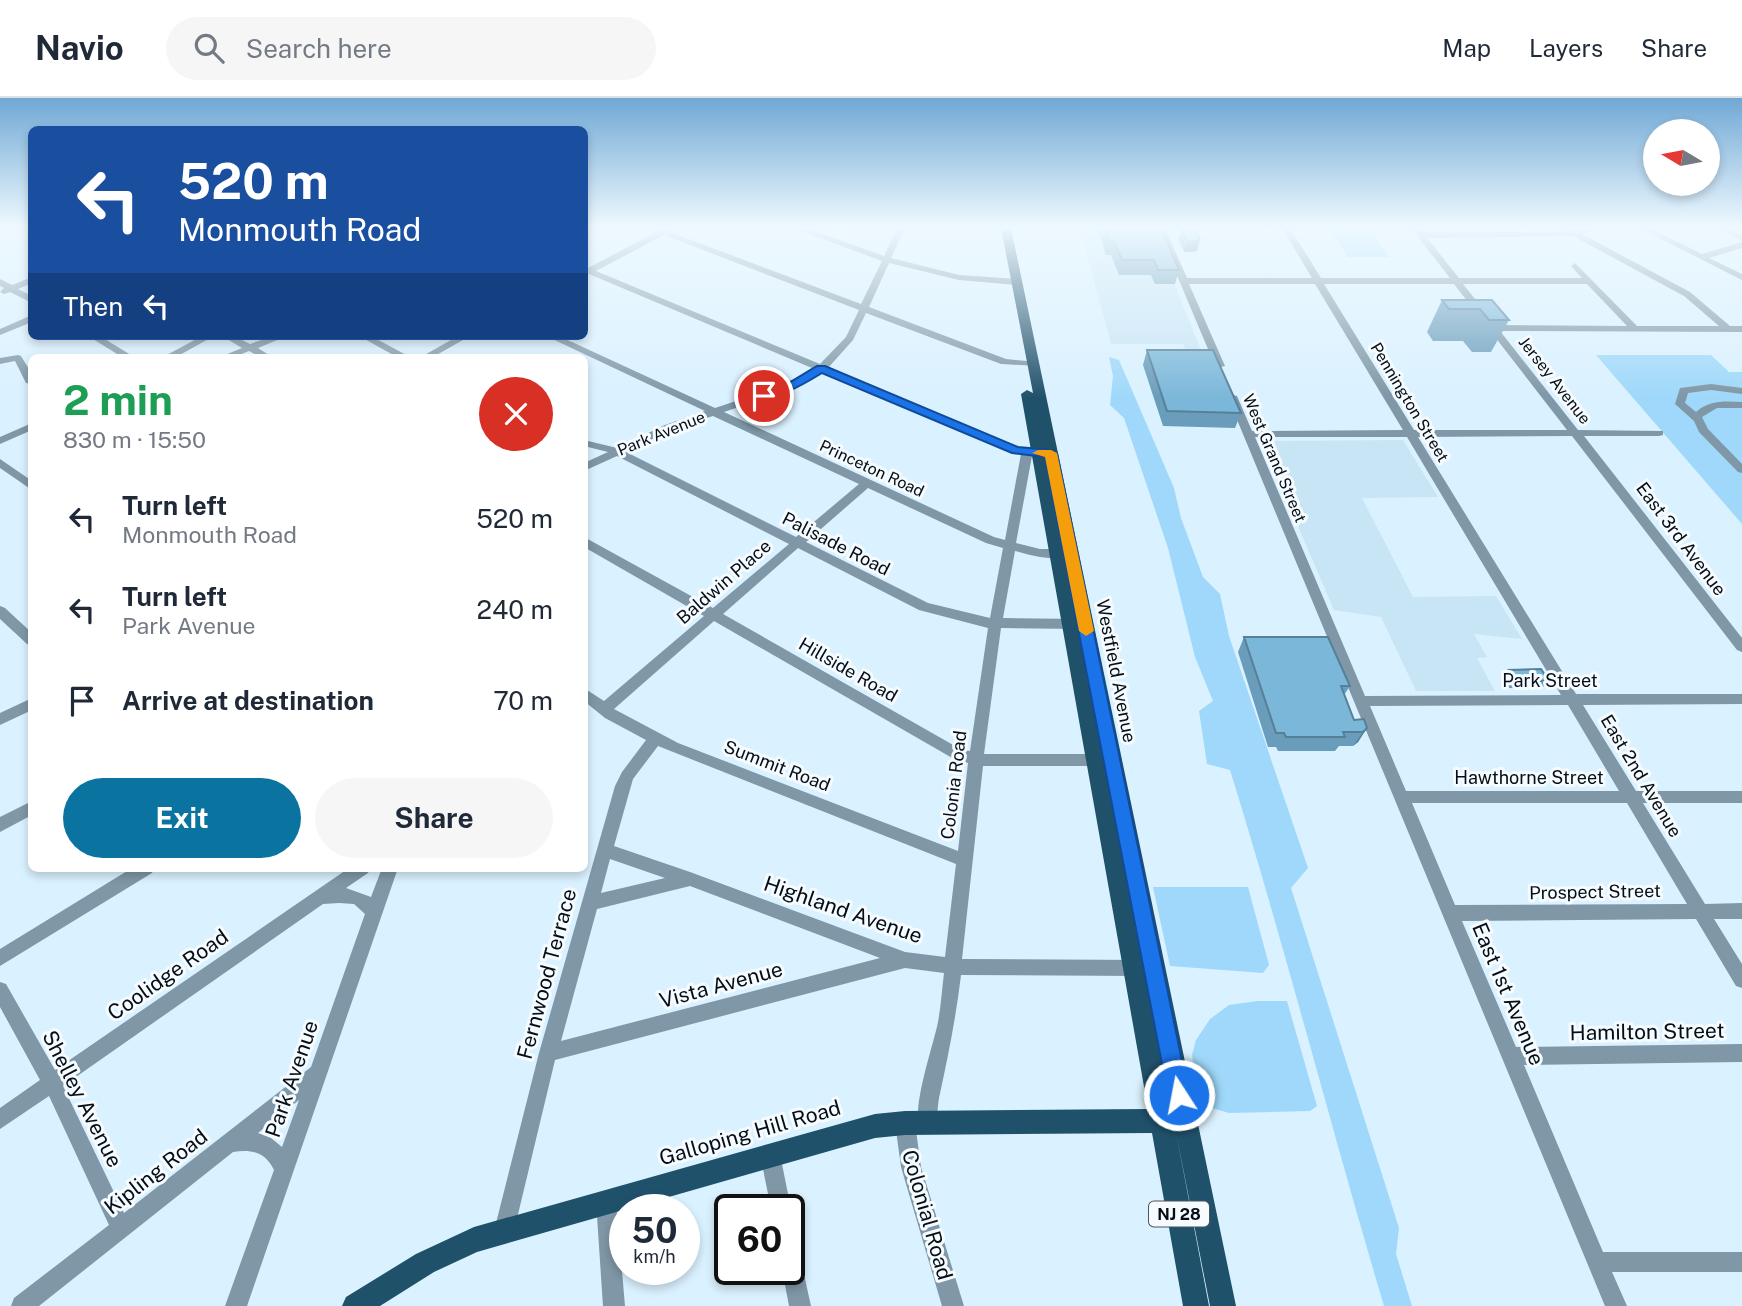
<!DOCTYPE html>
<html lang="en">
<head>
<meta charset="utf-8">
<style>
  :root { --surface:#fff; --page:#f6f6f7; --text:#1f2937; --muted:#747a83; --line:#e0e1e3; --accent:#0a739f }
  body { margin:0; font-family:"Public Sans",sans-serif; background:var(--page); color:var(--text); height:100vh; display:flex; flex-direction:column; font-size:26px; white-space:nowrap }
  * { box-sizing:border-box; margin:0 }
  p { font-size:23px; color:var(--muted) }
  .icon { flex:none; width:38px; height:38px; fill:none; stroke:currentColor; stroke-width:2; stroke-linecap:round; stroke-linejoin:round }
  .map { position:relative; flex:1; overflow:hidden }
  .details { position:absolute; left:28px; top:256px; width:560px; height:518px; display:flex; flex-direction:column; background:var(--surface); border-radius:10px; box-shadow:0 4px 10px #0003 }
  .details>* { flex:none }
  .hud { position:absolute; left:28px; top:28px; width:560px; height:214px; border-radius:10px; box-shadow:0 4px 10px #0003; background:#1a4fa0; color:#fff; overflow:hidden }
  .needle { width:46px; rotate:280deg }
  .controls { position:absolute; left:1643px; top:21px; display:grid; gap:14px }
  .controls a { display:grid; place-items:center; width:77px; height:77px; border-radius:50%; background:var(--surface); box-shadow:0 4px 10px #0003; font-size:35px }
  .speed { position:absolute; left:609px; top:1096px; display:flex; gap:14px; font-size:35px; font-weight:700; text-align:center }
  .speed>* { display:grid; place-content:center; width:91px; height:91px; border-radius:50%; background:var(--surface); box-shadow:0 4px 10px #0003; line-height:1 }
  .speed small { font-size:18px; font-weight:400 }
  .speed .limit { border:4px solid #111; border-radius:10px; background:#fff; color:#111 }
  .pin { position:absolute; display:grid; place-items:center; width:60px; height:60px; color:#fff; margin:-30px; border:4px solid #fff; border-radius:50%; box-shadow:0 2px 7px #0007 }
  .me { position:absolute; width:77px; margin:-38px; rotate:349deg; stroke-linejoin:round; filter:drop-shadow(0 0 5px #0008) }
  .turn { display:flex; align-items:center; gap:24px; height:147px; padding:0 35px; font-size:32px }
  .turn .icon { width:91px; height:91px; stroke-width:2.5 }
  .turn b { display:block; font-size:49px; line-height:60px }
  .then { display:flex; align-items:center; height:66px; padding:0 35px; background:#0003; gap:14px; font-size:26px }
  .round { display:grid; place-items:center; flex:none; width:74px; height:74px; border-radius:37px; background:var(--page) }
  .head { display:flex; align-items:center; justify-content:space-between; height:119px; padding:0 35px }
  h1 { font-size:42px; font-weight:700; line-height:52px; color:#1e9e55 }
  .primary-button { display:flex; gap:14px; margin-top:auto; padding:14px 35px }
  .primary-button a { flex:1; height:80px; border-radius:42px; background:var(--accent); color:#fff; font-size:28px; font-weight:700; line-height:80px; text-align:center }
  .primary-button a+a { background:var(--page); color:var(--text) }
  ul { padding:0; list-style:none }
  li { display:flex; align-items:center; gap:21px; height:91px; padding:0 35px }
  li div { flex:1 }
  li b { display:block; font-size:26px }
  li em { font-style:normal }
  header { display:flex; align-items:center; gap:42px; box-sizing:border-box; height:98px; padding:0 35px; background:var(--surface); border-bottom:2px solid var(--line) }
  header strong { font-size:33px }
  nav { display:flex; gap:38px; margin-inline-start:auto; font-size:24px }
  .search { width:490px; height:63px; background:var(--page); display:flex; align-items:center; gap:18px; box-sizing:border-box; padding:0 24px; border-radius:38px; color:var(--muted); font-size:26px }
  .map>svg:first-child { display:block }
</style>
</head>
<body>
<header>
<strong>Navio</strong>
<div class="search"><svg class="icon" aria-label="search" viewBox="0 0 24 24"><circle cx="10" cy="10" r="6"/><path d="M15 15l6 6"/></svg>Search here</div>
<nav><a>Map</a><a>Layers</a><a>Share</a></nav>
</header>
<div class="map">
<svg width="1742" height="1208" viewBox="0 0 1742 1208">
  <rect width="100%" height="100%" fill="#daf1ff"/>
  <path fill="#c8e5f5" d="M1080,130H1152L1202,255H1187L1183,246H1111Z
    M1403,342L1438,399L1362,400L1413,499L1496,498L1522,541L1474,536L1487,559L1477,560L1495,593H1416L1381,519L1334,512L1265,351L1264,343Z"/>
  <path fill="#9fd8fa" d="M1329,130H1369L1389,159H1348Z
    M1596,257H1711L1729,274H1742V426Z
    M1109,259L1119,262L1174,390L1181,420L1203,479L1220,496L1229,538L1308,770L1291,790L1399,1130L1396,1156L1412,1208H1384C1331,1030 1285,849 1230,672L1207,666L1199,613L1213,603L1195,559L1168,450L1124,320L1110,307L1113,278Z
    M1153,789H1248L1269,867L1263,875L1170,868Z
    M1258,903H1287L1317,1008L1310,1013L1229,1015L1199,1006L1192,957L1196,942L1210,921L1229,907Z"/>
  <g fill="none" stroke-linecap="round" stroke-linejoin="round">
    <path fill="#7f97a6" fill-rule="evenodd" d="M664,130H673L670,134L861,206L882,163L793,130H806L884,158L897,130H905L891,160L959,177L1017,181L1021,184L1017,187L959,182L889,165L869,209L1006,261L1037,264V268L1001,266L866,215L853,242L828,270L1018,349L1039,353V357L1032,358L1016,445L1040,451H1066L1072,455C1059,466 1031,457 1015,453L1003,520L1080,521L1087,526L1080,531L1001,530L984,656H1104L1109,658L1111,662L1109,666L1104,668H983L962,861L1140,862L1146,864L1149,870L1146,876L1140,878L961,877C956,919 948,959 939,1000C937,1011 938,1022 934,1032L927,1035L920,1032C911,1010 933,949 938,924C941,908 942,891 944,875L905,870L555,962L514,1133L511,1140L504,1143L497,1140L494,1133L539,955L615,688L622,674L646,642L605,620L584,603V590L604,603L704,518L584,449V439L713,510L789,446L617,358L584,373V365L608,354L584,348V342L617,350L665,327L705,313L546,238H559L715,310L784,287L812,270L589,176L584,178V168L588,170ZM664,137L859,212L846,239L820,266L596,173ZM821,274L1012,354L1021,356L1005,442L994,439L724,314L792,291ZM713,318L859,386L796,439L626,354L673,331ZM868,390L986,445L1003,450L990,520L928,505L806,444ZM798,450L919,512L988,530L970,653L962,652L723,516ZM714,523L954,661L968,665L958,753L678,645L614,611ZM658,648L956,766L945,859L905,854L690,774L614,748L633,681ZM610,761L665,780L601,795ZM690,788L880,860L561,943L597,811Z
      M1157,130H1165L1187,180H1312L1282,130H1290L1321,180H1450L1411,130H1420L1423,134H1566L1560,130L1575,133L1603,130L1582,136L1690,194L1730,228H1742V234L1500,233L1578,332L1663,333V337L1659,338H1584L1742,540V554L1737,552L1572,338L1418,339L1576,596H1742V606L1583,607L1636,693H1742V705H1643L1705,806L1742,805V821H1714L1742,866V890L1736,888L1696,821L1462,823L1516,949L1742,946V964L1524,967L1603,1154H1742V1174H1612L1627,1208H1605L1228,300L1233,297L1237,298L1252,333L1403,332L1315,186H1189L1225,268L1216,270ZM1573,138L1684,198L1719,228H1637L1575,165L1571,168L1582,180H1459L1427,140ZM1324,186H1454L1567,332H1414ZM1463,186H1587L1627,228L1496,227ZM1255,339H1407L1561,597L1365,598ZM1568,607L1619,693H1406L1370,608ZM1412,705H1627L1687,806L1455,807Z
      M1639,130H1650L1702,156L1742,144V150L1709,160L1742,176V182Z
      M1718,130H1729L1742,137V143Z
      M32,179V185L18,191L32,198V205L10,194L4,196L0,194L4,190L0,188V181L12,187Z
      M32,217V224L0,237V231Z
      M88,238H100L134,259H122Z
      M202,238H214L176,259H163Z
      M222,238H234L250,246L273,238H287L258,250L272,259H260L249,253L234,259H220L242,250Z
      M359,238H371L410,259H397Z
      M458,238H470L433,259H421Z
      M18,257L21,258L32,276V286L26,285L15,263L0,266V260Z
      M1711,286L1742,290V296L1711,292L1688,295L1685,305L1696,314C1709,302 1725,303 1742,304V310H1717L1702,319L1708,331L1742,366V375L1738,374L1699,334L1694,323L1675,306L1680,290Z
      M32,325V332L0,346V339Z
      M0,361L32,383V392L0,370Z
      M0,508L5,510L32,535V548L27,546L0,521Z
      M32,600V612L0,627V615Z
      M32,703V717L0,734V719Z
      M132,770H154L152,775L0,868V851Z
      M349,770H370L368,775L346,790L371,799L382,770H398L247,1208H225L274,1072C265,1054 252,1051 233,1054L39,1208H11L14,1200L109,1127L49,998L0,1031V1010L40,982L0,909V884L6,886L55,972ZM339,805L354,806L365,816L311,969L124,1115L63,988L323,806ZM299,1002L282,1049L271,1040L258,1035Z
      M905,1015L912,1018L915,1025L921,1069L964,1208H942L901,1069L895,1025L898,1018Z
      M770,1046L777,1049L780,1056L791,1111L789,1115V1111H771L760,1056L763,1049Z
      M606,1093L613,1096L616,1103L625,1208H603L596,1103L599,1096Z
      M789,1144L796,1147L799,1154L811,1208H789L782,1171H789Z"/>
    <path fill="#20516b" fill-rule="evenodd" d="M1001,130H1011L1236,1208H1210L1176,1034L1209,1208H1183L1152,1035L905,1037L875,1040L477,1154L434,1174L380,1208H342L346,1199L416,1156L474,1129L875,1016L905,1013L1148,1011L1021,296L1027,292L1033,295ZM1125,772L1172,1011H1171Z"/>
  </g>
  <path fill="#6a9dbb" d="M1097,130H1161L1179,172L1175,186H1155L1151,177H1119L1111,157H1106Z
    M1181,130L1197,153L1184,154L1178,141Z
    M1442,202H1492L1509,222L1491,254H1472L1463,243H1433L1427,234Z
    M1147,252L1241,315L1235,330L1163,328L1143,267Z
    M1244,539L1350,588L1344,597L1354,622L1367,630L1358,644L1353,648H1339L1335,653H1278L1276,649H1268L1238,554Z
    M1509,572L1549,583L1542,590H1509L1503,579Z"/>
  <path fill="#568098" d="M1200,142L1197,153L1184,154L1187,144Z
    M1367,630L1358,644L1353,648L1363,634Z"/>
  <path fill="#7bb7d9" stroke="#568098" stroke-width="2" d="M1104,130H1161L1179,172H1158L1154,162H1122L1114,143H1109Z
    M1181,130L1195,131L1200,142L1187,144Z
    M1442,202H1492L1509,222H1489L1480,211H1449Z
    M1147,252H1213L1241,315L1167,313Z
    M1244,539H1328L1350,588H1341L1354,622L1364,621L1367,630L1363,634H1343L1345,639H1286L1284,635H1276Z
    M1541,571L1549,583L1515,582L1509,572Z"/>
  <linearGradient id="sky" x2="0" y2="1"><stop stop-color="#70a8d5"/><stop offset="0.43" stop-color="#eef9ff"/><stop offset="1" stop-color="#eef9ff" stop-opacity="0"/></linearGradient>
  <rect width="1742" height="300" fill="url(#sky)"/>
  <path fill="#1a73e8" stroke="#114b97" stroke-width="2" d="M817,268H825L1018,349L1051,352L1057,355L1189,997L1186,1005L1179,1008L1171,1005L1168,997L1045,359L1012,355L822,275C809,283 770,307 758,298L792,283Z"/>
  <path fill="#f59e0b" d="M1051,352L1057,355L1094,533L1086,538L1079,533L1045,359L1032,355L1038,352Z"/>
  <g text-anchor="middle" stroke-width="6" stroke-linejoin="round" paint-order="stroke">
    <g font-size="16" fill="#050e14" stroke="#f5fbff">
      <text transform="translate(1555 282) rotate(52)" y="6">Jersey Avenue</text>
      <text transform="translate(1410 304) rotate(59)" y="6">Pennington Street</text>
      <text transform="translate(661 335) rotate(-22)" y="6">Park Avenue</text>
      <text transform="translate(1275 360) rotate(67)" y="6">West Grand Street</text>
      <text transform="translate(872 370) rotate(25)" y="6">Princeton Road</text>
    </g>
    <rect fill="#f5fbff" stroke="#4d555a" stroke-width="2" x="1149" y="1103.5" width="60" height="25" rx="5"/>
    <g font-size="16" font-weight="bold" fill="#050e14">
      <text x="1179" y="1122">NJ 28</text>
    </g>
    <g font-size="18" fill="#050e14" stroke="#f5fbff">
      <text transform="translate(1681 441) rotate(53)" y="6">East 3rd Avenue</text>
      <text transform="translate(836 446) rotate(27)" y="6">Palisade Road</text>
      <text transform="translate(724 484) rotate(-41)" y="6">Baldwin Place</text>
      <text transform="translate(848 572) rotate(30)" y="6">Hillside Road</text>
      <text transform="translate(1116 573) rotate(79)" y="6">Westfield Avenue</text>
      <text x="1550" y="589">Park Street</text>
      <text transform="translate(777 668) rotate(21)" y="6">Summit Road</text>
      <text transform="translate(1641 678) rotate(59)" y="6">East 2nd Avenue</text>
      <text x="1529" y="686">Hawthorne Street</text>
      <text transform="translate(954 687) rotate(-83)" y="6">Colonia Road</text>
      <text transform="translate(1595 794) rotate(-1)" y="6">Prospect Street</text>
    </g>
    <g font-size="21" fill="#050e14" stroke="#f5fbff">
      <text transform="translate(843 812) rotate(19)" y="7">Highland Avenue</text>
      <text transform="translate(547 876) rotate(-75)" y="7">Fernwood Terrace</text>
      <text transform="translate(168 877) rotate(-35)" y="7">Coolidge Road</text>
      <text transform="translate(721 887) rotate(-15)" y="7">Vista Avenue</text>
      <text transform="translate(1508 896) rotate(67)" y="7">East 1st Avenue</text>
      <text transform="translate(1647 934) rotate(-1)" y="7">Hamilton Street</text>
      <text transform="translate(292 981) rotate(-71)" y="7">Park Avenue</text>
      <text transform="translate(82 1001) rotate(63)" y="7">Shelley Avenue</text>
      <text transform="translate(750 1035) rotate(-16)" y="7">Galloping Hill Road</text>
      <text transform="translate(156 1074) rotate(-38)" y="7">Kipling Road</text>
      <text transform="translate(927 1117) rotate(74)" y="7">Colonial Road</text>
    </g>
  </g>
</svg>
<div class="controls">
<a><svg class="needle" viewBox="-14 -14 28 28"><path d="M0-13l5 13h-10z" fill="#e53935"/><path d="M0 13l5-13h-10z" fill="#747a83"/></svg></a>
</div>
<div class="speed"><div>50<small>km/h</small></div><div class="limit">60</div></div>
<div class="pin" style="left:764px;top:298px;background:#d93025"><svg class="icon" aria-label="arrive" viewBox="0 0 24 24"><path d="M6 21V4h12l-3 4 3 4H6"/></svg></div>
<svg class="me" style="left:1179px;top:997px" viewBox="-20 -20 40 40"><circle r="17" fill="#1a73e8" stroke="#fff" stroke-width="3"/><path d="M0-11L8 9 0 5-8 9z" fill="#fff"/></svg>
<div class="hud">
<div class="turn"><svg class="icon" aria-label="left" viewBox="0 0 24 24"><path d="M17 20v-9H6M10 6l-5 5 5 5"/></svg><div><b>520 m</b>Monmouth Road</div></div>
<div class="then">Then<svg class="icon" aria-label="left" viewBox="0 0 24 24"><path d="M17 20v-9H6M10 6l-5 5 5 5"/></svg></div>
</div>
<section class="details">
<div class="head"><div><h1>2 min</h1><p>830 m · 15:50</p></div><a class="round" style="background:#d93025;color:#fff"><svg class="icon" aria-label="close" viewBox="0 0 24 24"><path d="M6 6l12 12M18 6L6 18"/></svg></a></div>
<ul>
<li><svg class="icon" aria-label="left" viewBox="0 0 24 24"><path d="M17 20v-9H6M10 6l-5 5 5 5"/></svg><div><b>Turn left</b><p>Monmouth Road</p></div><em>520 m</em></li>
<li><svg class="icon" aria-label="left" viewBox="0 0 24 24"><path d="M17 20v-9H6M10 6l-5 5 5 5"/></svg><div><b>Turn left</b><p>Park Avenue</p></div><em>240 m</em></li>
<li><svg class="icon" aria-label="arrive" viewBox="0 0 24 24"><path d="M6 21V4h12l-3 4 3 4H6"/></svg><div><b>Arrive at destination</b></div><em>70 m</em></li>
</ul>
<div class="primary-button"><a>Exit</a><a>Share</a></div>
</section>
</div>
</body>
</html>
